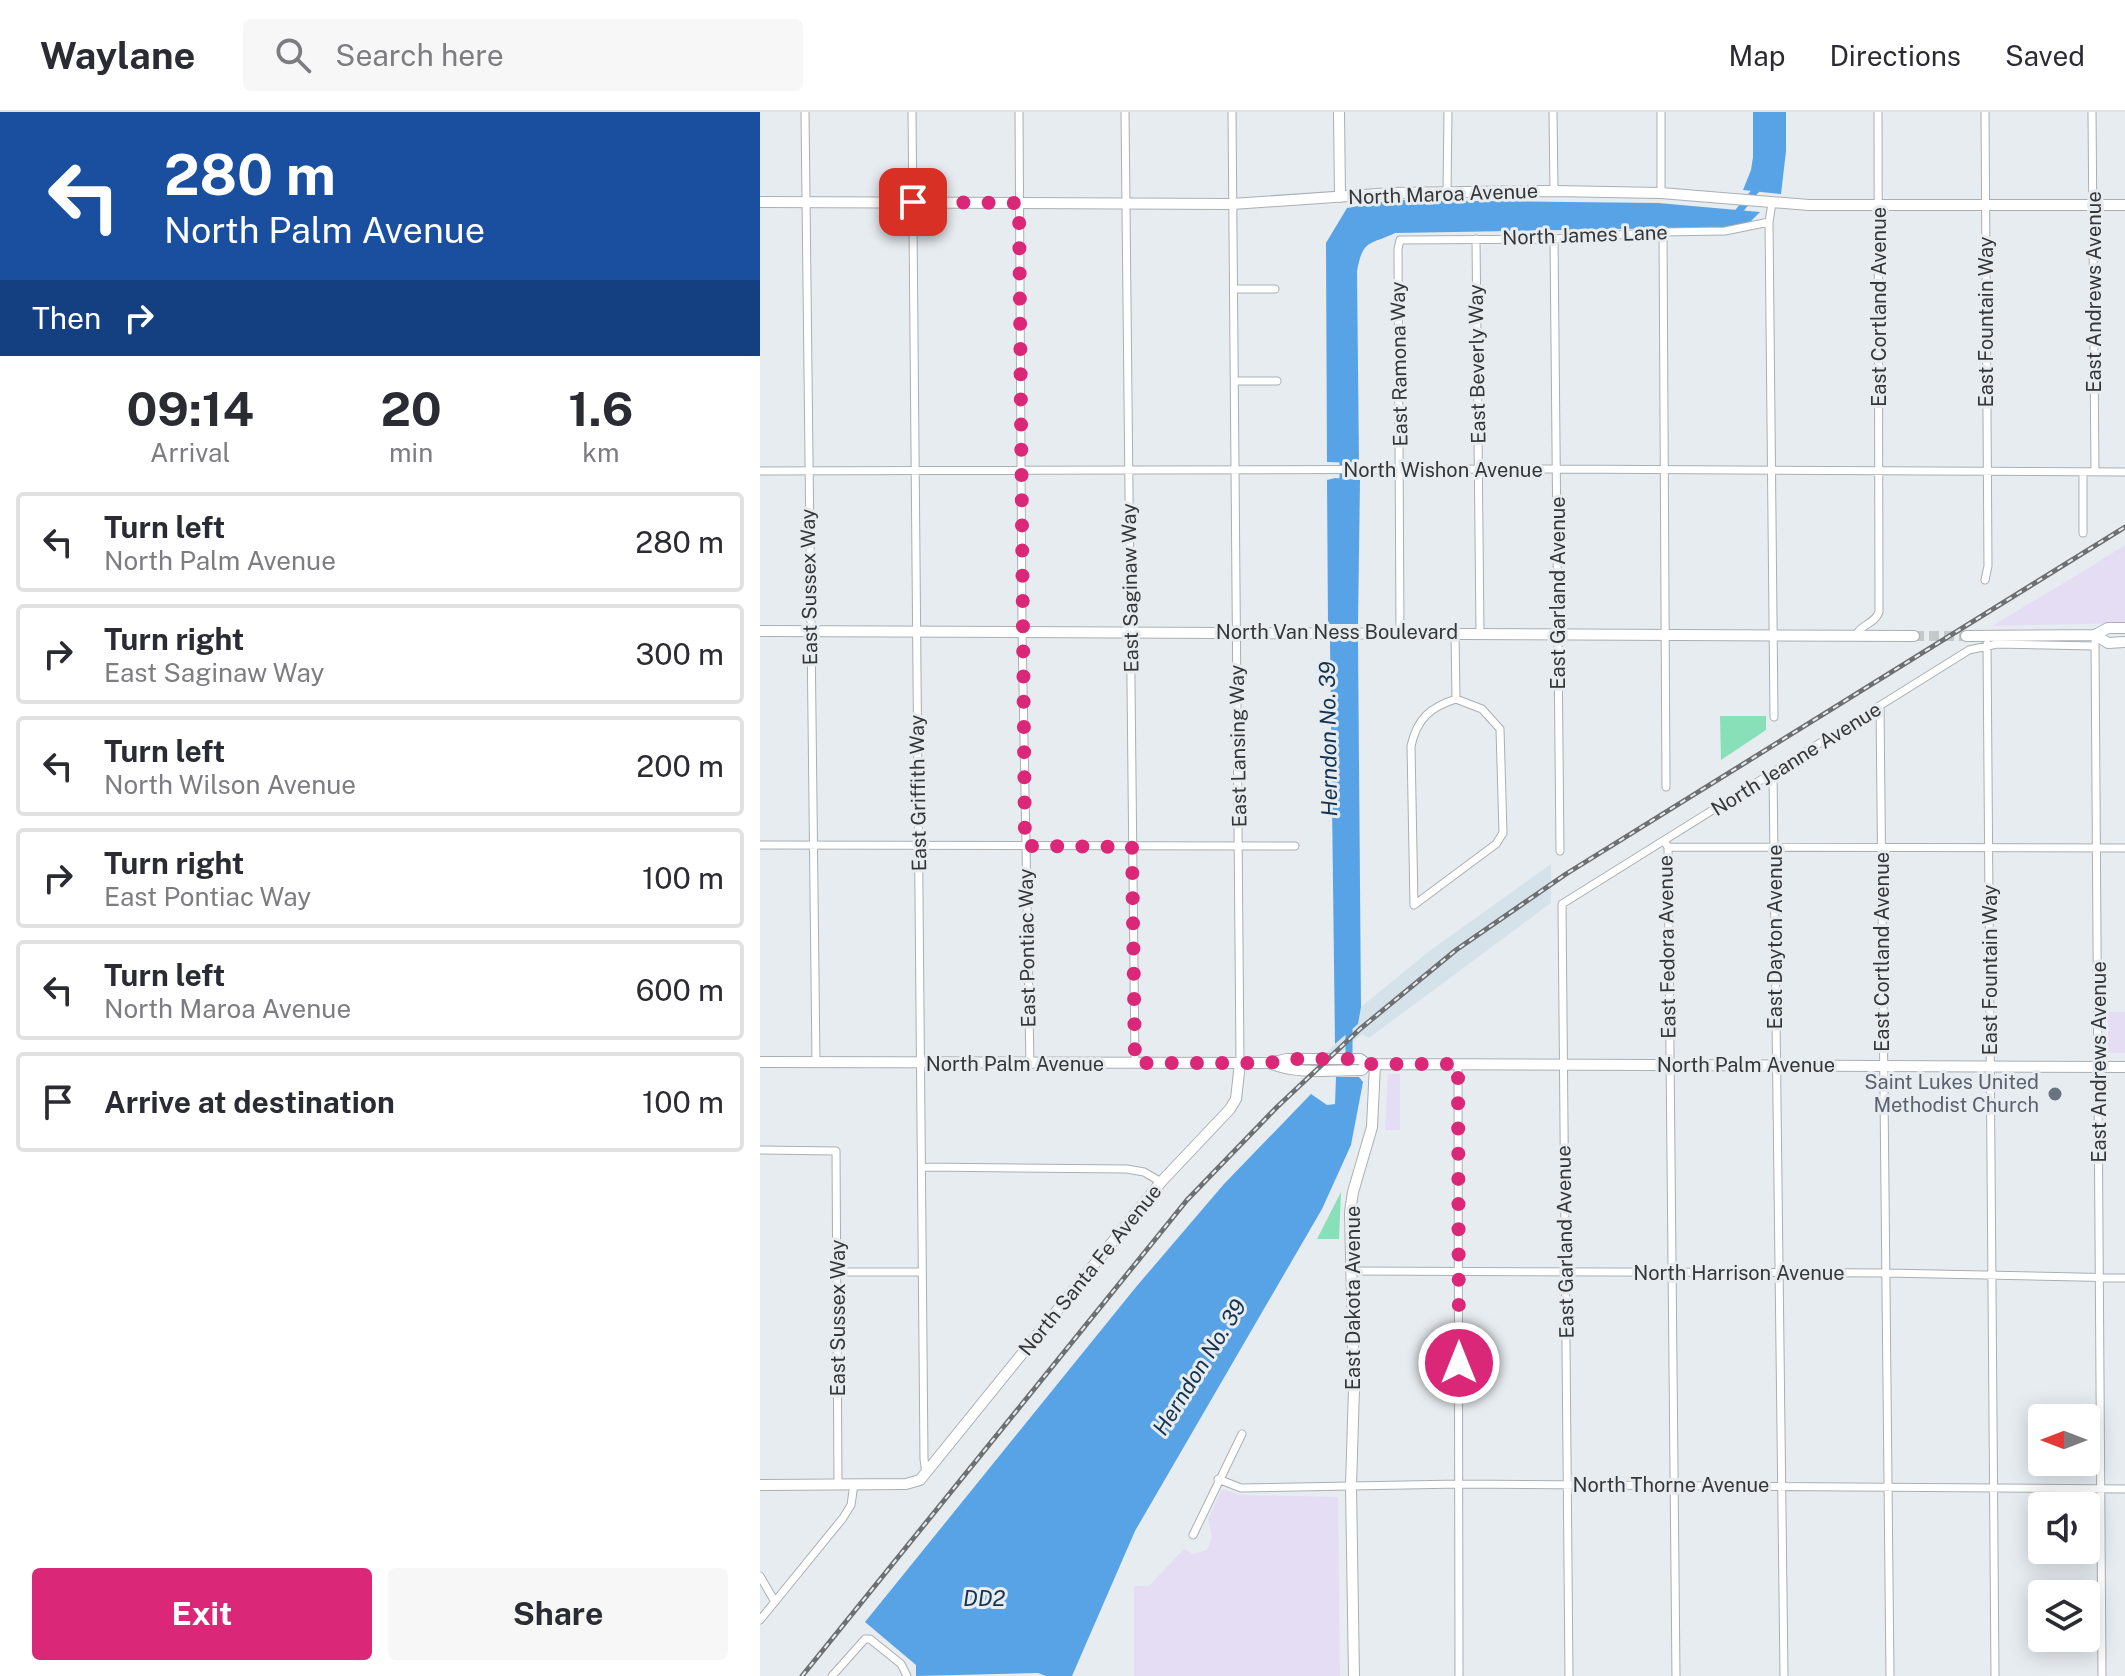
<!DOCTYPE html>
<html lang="en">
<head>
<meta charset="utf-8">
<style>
  :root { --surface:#fff; --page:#f7f7f7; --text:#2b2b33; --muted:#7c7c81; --line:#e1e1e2; --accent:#db2777 }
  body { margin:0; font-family:"Public Sans",sans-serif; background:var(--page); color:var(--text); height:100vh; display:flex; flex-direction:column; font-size:30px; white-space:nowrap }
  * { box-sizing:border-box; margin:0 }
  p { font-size:26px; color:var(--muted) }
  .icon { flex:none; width:44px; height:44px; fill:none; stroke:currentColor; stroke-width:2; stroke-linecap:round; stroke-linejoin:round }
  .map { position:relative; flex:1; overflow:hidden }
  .details { display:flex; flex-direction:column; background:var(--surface); width:760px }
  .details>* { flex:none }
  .top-card { background:#1a4fa0; color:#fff; overflow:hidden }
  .needle { width:52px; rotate:270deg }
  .fabs { position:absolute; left:1268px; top:1292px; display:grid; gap:16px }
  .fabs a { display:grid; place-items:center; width:72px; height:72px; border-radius:8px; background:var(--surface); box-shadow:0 4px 20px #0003; font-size:40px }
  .pin { position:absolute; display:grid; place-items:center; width:68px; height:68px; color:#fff; margin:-34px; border-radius:16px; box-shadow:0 4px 12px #0006 }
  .me { position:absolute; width:88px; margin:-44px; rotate:0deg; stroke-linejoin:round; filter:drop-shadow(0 0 6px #0008) }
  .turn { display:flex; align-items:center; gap:28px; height:168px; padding:0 32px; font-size:36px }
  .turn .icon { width:104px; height:104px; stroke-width:2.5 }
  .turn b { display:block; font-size:56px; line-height:68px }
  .then { display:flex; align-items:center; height:76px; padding:0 32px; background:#0003; gap:16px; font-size:30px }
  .eta { display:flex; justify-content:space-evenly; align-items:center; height:136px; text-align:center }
  .eta b { font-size:48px; font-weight:700; line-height:56px }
  .cta { display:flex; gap:16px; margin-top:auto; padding:16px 32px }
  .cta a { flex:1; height:92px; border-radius:8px; background:var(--accent); color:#fff; font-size:32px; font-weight:700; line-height:92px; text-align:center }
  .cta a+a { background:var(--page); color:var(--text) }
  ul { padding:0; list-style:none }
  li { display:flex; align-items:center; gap:24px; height:100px; margin:0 16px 12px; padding:0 16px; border:4px solid var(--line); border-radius:8px }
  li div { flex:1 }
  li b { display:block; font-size:30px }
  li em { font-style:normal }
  header { display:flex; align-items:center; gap:48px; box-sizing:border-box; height:112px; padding:0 40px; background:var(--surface); border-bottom:2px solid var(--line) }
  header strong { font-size:38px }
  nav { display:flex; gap:44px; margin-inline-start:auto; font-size:28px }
  .search { width:560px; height:72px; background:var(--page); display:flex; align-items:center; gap:20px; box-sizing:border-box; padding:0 28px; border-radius:8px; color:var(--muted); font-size:30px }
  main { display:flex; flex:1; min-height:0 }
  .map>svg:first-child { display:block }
</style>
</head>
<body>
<header>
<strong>Waylane</strong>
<div class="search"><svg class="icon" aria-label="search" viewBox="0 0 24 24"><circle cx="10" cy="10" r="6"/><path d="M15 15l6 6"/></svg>Search here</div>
<nav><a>Map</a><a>Directions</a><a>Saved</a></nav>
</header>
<main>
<section class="details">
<div class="top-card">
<div class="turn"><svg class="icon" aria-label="left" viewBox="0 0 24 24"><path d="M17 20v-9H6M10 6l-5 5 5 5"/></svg><div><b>280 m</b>North Palm Avenue</div></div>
<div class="then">Then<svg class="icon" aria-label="right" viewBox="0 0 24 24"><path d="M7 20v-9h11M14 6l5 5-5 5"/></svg></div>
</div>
<div class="eta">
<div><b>09:14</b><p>Arrival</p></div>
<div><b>20</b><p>min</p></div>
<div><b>1.6</b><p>km</p></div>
</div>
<ul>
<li><svg class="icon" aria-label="left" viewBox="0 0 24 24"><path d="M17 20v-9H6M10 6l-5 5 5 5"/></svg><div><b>Turn left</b><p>North Palm Avenue</p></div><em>280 m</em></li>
<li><svg class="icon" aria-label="right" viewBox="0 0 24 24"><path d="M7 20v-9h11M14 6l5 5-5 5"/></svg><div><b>Turn right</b><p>East Saginaw Way</p></div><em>300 m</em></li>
<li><svg class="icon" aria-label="left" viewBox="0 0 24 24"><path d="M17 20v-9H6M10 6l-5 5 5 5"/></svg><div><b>Turn left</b><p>North Wilson Avenue</p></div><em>200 m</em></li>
<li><svg class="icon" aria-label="right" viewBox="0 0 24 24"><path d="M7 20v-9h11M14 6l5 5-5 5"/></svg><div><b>Turn right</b><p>East Pontiac Way</p></div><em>100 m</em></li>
<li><svg class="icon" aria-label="left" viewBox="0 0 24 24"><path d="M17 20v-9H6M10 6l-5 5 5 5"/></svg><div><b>Turn left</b><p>North Maroa Avenue</p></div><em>600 m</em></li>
<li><svg class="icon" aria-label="arrive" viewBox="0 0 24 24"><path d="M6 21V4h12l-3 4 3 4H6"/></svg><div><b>Arrive at destination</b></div><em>100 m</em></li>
</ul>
<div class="cta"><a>Exit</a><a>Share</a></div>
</section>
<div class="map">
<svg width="1365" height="1564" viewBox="0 0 1365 1564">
  <rect width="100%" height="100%" fill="#e7ecf0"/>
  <path fill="#e4ddf3" d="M1365,433V511L1232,514L1327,457Z
    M1348,900H1365V941H1348Z
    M628,962H640V1018H625Z
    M462,1377L481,1383L578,1385L580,1564H374V1474H389L424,1437L433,1442L447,1438L452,1425L448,1407Z"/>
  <path fill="#d6e2ea" d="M791,752V791L609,926L602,922L581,941H566L598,912L601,895L668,840Z"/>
  <path fill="#87e0b7" d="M960,604H1006V618L961,648Z
    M581,1080L579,1127H557Z"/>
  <path fill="#58a3e5" d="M993,0H1026V39L1021,82L983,78L991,58L993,45Z
    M632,88L898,91L1000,100L990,110L966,115L635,121C611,133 603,126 597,159L599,351L567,350L566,131L587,96Z
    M575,366L600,368L598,512H568L567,368Z
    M578,527L598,529L601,895L598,912L575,932L570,529Z
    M576,965H599L603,970L591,1033L562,1097L375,1419L312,1564H286L278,1561L156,1564V1553L105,1510L376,1175L464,1072L551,982L567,993L575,992Z"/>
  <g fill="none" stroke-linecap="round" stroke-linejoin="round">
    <path stroke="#58a3e5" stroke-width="7" d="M975,104L1000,73
      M583,344V375
      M589,912V951"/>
    <path stroke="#c3c8cb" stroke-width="10" stroke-dasharray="10 5" stroke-linecap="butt" d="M1154,524H1206"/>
    <g stroke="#aaafb3" stroke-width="9">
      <path id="street" d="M45,0L56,951
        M152,0L164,1347L166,1362
        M259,0L262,519L270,953
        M365,0L375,951
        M472,0L480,951
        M793,0L794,79
        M901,0V81
        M1332,0L1335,360
        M687,80L688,0
        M1012,91L1009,110L1014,605
        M903,120L906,675
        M716,127L720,520
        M794,127L800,739
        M474,177H515
        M475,269H517
        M0,359L797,357L1365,360
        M1323,421V360
        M1225,468L1228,454L1225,0
        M640,520L638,137L640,128L794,127L903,120L965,119L1009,110
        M695,521L696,587
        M1097,522C1101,512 1115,512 1119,500L1118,0
        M1335,530L1342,1564
        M1227,532L1235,1564
        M1120,594L1130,1564
        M1013,661L1024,1564
        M904,729L908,735L916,1564
        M0,733L535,734
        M908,735L1365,736
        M654,793L736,732L743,721L740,617L722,597L696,587
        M654,793L651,634C657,607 670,595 696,587
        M698,952L699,1564
        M0,1038L76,1039L78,1372
        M163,1055L367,1057L384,1060L401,1070
        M593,1159L1127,1161L1365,1166
        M78,1160H162
        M458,1367L481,1376L699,1372L1365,1377
        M433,1423L482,1322
        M0,1464L15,1490
        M0,1508L83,1406L91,1393L94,1372
        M72,1564L105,1527H110L141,1552L147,1564
        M809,1564L802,792L1209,538L1237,532L1335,534"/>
    </g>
    <g stroke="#aaafb3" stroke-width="12">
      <path id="secondary" d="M579,0L580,85
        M0,90L472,92L632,81L794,79L901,81L1049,93H1365
        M0,519L1154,524
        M1335,523L1348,531L1365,530
        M1206,524L1335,523L1348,516H1365
        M0,950L509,951L527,947H600L607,952H615L1365,955
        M509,951C538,963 571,958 602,958L607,952
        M0,1373L146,1372L160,1368L401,1070L470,997L476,987L480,951
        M594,1564L591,1374L594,1276L590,1100L593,1080L612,1015L615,952"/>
    </g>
    <use href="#street" stroke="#fff" stroke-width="7"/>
    <use href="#secondary" stroke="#fff" stroke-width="10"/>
    <g stroke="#6d7072" stroke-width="5">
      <path id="rail" d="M42,1564L427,1088L517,995L600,917L696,838L806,762L1365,415"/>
    </g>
    <use href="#rail" stroke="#e7ecf0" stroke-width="2" stroke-dasharray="6" stroke-linecap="butt"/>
  </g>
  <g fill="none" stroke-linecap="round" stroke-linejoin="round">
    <path stroke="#db2777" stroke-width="14" stroke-dasharray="0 25.2" d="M153,90L259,91L265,734L372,735L375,951H509L527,947H600L607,952H698L699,1251"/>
  </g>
  <circle fill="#6b7280" stroke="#e7ecf0" stroke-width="3" cx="1295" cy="982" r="8"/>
  <g text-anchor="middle" stroke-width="6" stroke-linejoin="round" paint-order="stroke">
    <g font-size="20" fill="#343638" stroke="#e7ecf0">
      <text transform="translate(683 82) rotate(-2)" y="7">North Maroa Avenue</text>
      <text transform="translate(825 123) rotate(-2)" y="7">North James Lane</text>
      <text transform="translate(1334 180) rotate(-90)" y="7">East Andrews Avenue</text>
      <text transform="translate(1119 195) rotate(-90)" y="7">East Cortland Avenue</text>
      <text transform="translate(1226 210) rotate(-90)" y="7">East Fountain Way</text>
      <text transform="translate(639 252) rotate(-91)" y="7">East Ramona Way</text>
      <text transform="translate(717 252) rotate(-91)" y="7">East Beverly Way</text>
      <text x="683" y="365">North Wishon Avenue</text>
      <text transform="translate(49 475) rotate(-91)" y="7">East Sussex Way</text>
      <text transform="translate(370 476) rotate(-91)" y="7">East Saginaw Way</text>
      <text transform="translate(798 481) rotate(-90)" y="7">East Garland Avenue</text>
      <text x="577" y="527">North Van Ness Boulevard</text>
      <text transform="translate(478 634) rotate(-91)" y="7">East Lansing Way</text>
      <text transform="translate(1036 647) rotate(-32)" y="7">North Jeanne Avenue</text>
      <text transform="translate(158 681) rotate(-91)" y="7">East Griffith Way</text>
      <text transform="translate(1015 825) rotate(-90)" y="7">East Dayton Avenue</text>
      <text transform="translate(907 835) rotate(-91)" y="7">East Fedora Avenue</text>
      <text transform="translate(267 836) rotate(-91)" y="7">East Pontiac Way</text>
      <text transform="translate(1122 840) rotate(-90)" y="7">East Cortland Avenue</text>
      <text transform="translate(1230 858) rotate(-90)" y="7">East Fountain Way</text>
      <text transform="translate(1339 950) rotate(-90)" y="7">East Andrews Avenue</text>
      <text x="255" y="959">North Palm Avenue</text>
      <text x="986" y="960">North Palm Avenue</text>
      <text transform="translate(805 1130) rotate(-91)" y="7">East Garland Avenue</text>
      <text transform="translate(330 1158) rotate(-51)" y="7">North Santa Fe Avenue</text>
      <text x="979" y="1168">North Harrison Avenue</text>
      <text transform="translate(593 1186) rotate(-90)" y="7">East Dakota Avenue</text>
      <text transform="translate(78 1206) rotate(-90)" y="7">East Sussex Way</text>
      <text x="911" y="1380">North Thorne Avenue</text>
    </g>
    <g font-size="20" fill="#5b616d" stroke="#e7ecf0" text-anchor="end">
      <text x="1279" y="977">Saint Lukes United<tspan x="1279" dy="23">Methodist Church</tspan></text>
    </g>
    <g font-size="22" font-style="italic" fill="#14334f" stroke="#e7ecf0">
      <text transform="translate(568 627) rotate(-91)" y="8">Herndon No. 39</text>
      <text transform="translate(439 1255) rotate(-58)" y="8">Herndon No. 39</text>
      <text x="224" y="1494">DD2</text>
    </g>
  </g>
</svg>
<div class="fabs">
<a><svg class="needle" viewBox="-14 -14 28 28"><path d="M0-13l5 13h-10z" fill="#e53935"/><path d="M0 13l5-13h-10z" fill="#7c7c81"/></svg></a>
<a><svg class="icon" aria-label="sound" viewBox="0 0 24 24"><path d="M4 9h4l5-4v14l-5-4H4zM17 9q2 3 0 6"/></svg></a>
<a><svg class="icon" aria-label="layers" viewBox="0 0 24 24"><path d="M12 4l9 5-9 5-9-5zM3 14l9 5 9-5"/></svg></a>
</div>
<div class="pin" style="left:153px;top:90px;background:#d93025"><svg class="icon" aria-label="arrive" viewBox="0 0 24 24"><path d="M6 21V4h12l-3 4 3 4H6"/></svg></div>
<svg class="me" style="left:699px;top:1251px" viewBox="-20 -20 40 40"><circle r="17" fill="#db2777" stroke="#fff" stroke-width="3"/><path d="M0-11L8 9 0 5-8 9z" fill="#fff"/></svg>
</div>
</main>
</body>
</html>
